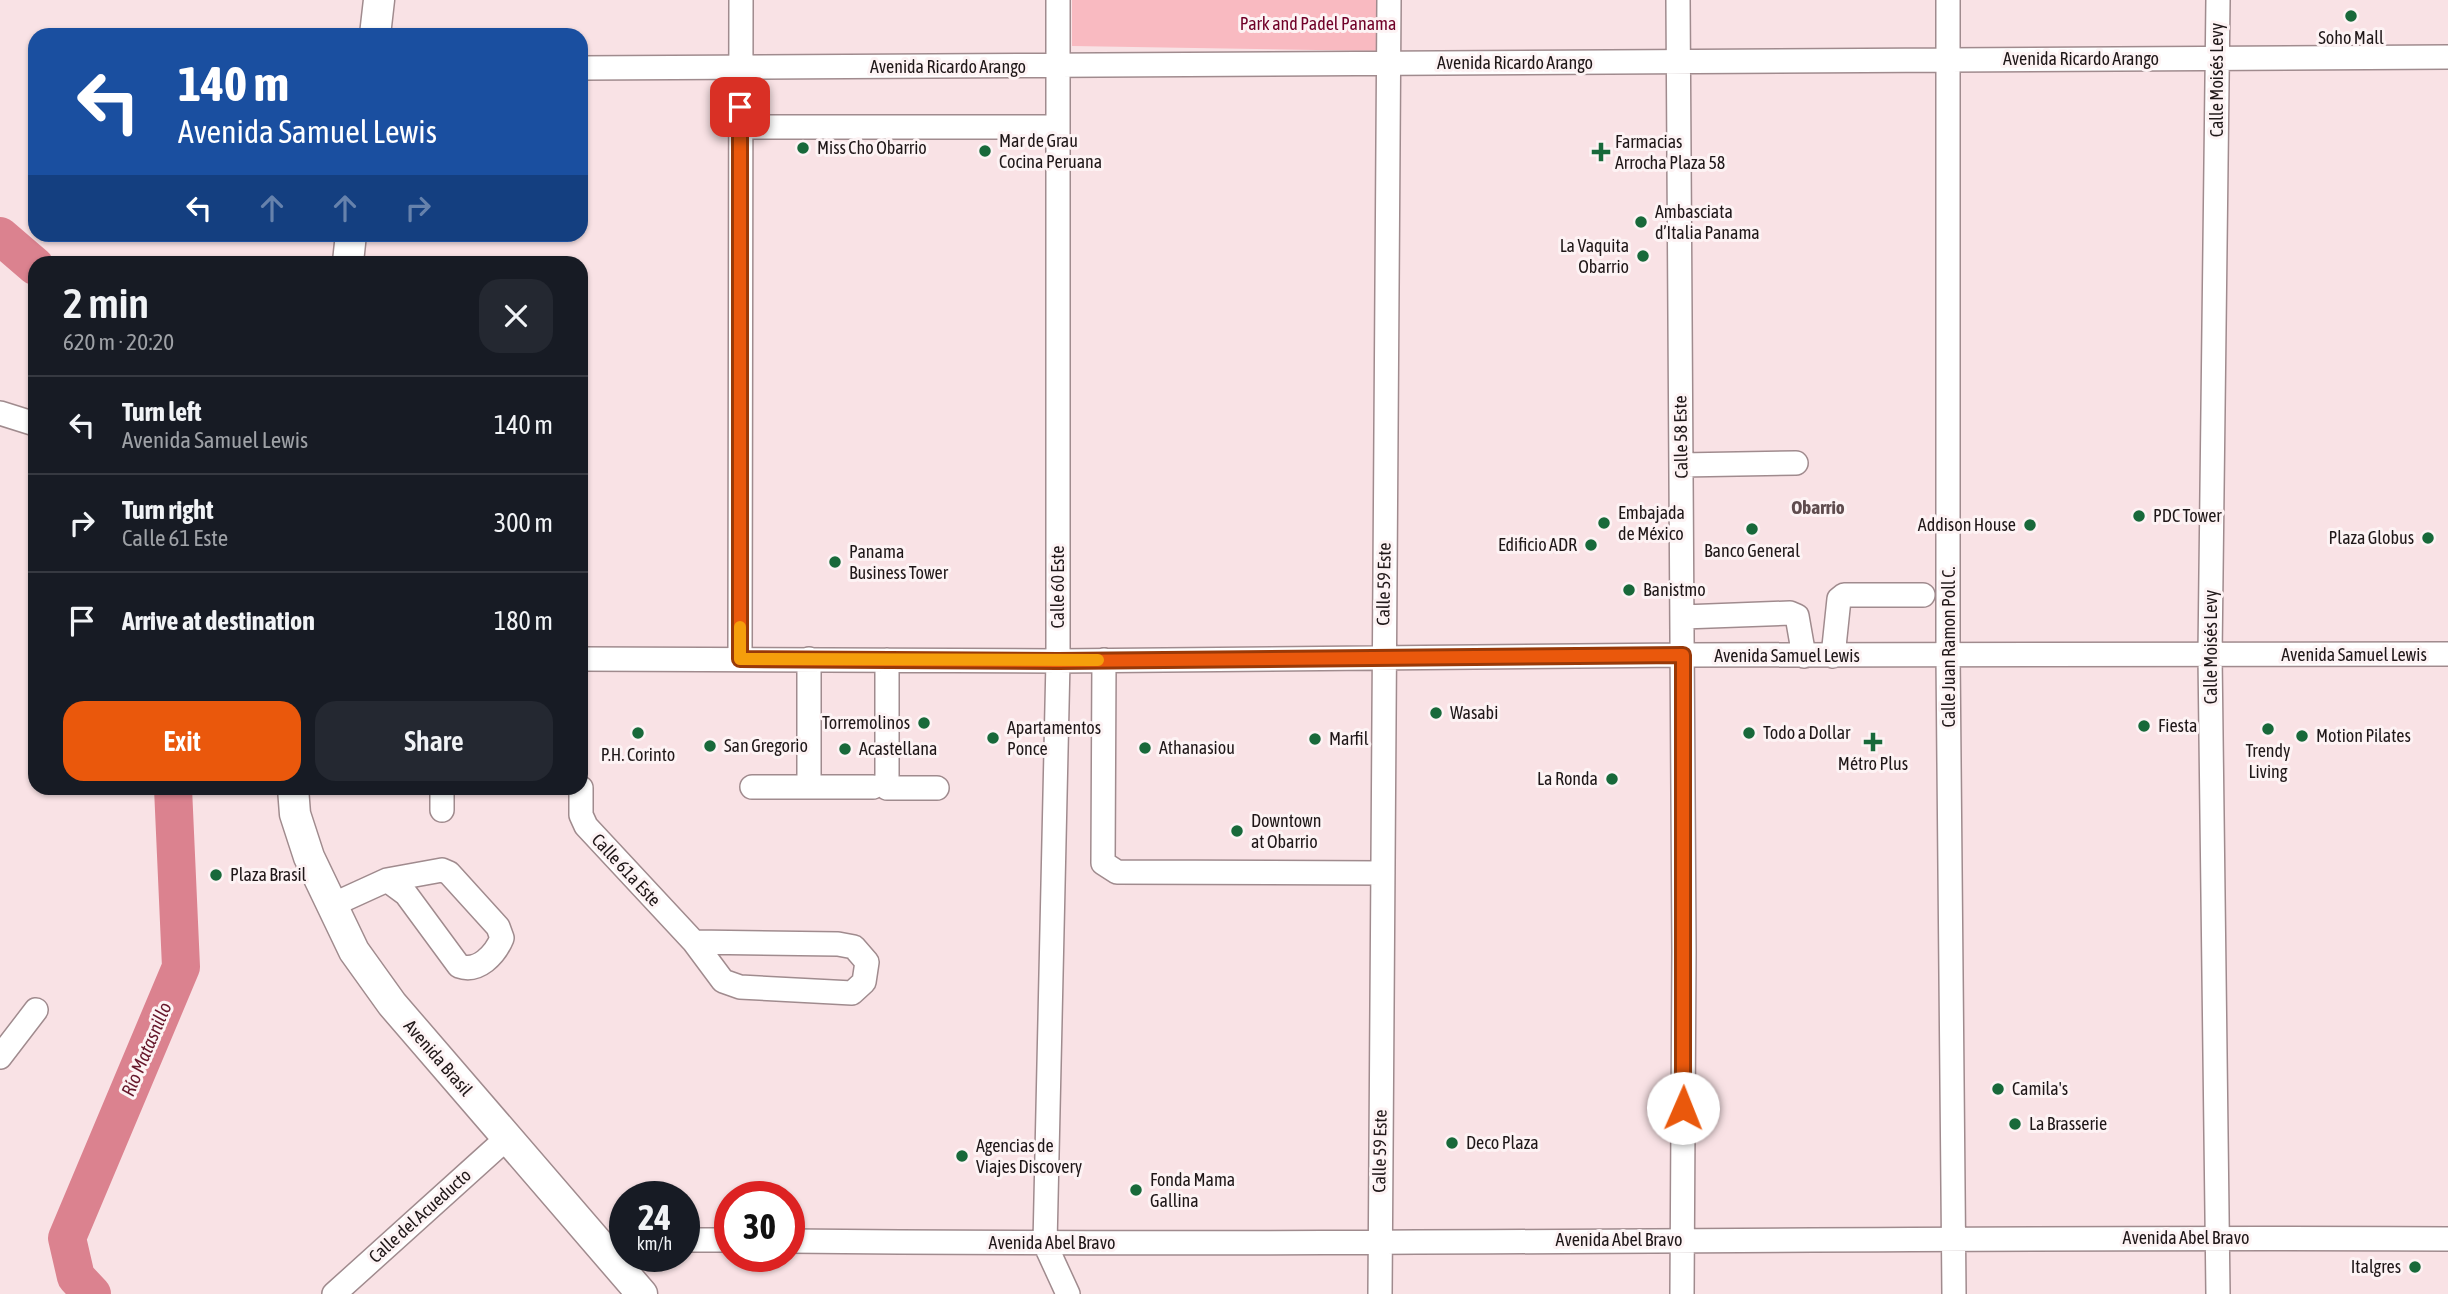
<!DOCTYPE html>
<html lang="en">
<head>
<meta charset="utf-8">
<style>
  :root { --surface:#171b24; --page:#242831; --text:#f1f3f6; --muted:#9ea1a6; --line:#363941; --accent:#ea580c }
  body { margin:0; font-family:"Asap Condensed",sans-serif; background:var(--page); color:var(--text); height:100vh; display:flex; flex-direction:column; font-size:26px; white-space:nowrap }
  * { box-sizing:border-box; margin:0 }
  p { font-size:23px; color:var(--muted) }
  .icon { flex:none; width:38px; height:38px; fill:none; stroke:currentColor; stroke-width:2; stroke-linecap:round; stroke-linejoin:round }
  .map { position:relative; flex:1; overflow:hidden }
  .sheet { position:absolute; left:28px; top:256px; width:560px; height:539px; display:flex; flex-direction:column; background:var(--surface); border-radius:21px; box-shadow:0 2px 5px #0004 }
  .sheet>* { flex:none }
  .top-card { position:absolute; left:28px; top:28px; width:560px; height:214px; border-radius:21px; box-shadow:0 2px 5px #0004; background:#1a4fa0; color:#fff; overflow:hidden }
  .speed { position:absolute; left:609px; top:1181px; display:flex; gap:14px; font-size:35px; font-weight:700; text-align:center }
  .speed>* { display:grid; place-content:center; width:91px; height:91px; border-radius:50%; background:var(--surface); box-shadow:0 2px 5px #0004; line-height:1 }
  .speed small { font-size:18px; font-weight:400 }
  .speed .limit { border:10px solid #d22; background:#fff; color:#111 }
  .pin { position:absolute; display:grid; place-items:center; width:60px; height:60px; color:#fff; margin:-30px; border-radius:14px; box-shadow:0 4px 10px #0006 }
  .me { position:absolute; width:77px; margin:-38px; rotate:1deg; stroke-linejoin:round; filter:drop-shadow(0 0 5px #0008) }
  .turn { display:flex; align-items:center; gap:24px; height:147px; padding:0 35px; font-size:32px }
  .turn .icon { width:91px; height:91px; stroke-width:2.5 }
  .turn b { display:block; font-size:49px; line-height:60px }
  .lanes { display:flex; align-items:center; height:66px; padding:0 35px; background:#0003; justify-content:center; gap:35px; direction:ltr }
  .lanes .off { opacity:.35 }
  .round { display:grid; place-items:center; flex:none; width:74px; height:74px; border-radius:21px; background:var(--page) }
  .summary { display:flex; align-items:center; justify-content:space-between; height:119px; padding:0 35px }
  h1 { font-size:42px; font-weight:600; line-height:52px }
  .cta { display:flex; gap:14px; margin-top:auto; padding:14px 35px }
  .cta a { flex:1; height:80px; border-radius:21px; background:var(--accent); color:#fff; font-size:28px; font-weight:600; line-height:80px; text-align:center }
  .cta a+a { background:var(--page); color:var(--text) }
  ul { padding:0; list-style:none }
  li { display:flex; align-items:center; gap:21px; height:98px; padding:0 35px; border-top:2px solid var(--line) }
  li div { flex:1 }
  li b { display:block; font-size:26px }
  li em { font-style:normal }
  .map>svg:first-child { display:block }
</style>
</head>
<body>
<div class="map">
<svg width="2448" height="1294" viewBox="0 0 2448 1294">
  <rect width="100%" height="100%" fill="#f9e2e5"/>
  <path fill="#f9bac1" d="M1072,0H1378L1379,51L1072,46Z"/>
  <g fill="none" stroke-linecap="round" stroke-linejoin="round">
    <path stroke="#db828f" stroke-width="38" d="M0,236L35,266
      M92,1294L76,1277L67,1238L181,967L173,788"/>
    <g stroke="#a08b8e" stroke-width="26">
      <path id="minor" d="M1058,0V661L1045,1244L1068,1294
        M1678,0L1684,951L1682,1294
        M1948,0V656L1954,1294
        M2218,0L2210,655L2218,1294
        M581,68L2448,57
        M740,127H1058
        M0,413L35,424
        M1681,465L1796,463
        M1683,617L1790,613L1797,616L1804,656
        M1833,656L1839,599L1844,595H1923
        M581,659L1058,661L1683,655L2448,654
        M740,659L741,0
        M887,660V788H937
        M1104,660L1103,863L1117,872L1383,873
        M752,787H873
        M809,787V659
        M442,788V810
        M581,788V815L586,826L694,942L723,981L740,987L852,993L864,982L867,962L854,947L838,944L694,942
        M330,906L387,880L442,870L449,873L498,927L502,938C495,955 478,973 459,966L406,894L387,880
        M0,1057L36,1010
        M684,1240H730
        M789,1241C1342,1247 1895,1236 2448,1239
        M334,1294L507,1138
        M1380,1294L1389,0"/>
    </g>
    <g stroke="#a08b8e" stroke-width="33">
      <path id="major" d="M375,35L379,0
        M348,262L351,234
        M293,788L295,814L309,857L354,951L392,1004L642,1294"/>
    </g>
    <use href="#minor" stroke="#fff" stroke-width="23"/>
    <use href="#major" stroke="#fff" stroke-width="30"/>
  </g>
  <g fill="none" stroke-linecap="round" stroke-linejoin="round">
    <g stroke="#983908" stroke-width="18">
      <path id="route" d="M740,107V659L1058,661L1683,655V1108"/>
    </g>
    <use href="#route" stroke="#ea580c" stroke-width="12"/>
    <path stroke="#f59e0b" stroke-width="12" d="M740,627V659L1098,660"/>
  </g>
  <g fill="#18693a" stroke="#fdf3f4" stroke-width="2.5">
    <circle cx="2351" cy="16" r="7"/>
    <circle cx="803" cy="148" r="7"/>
    <circle cx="985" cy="151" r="7"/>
    <path d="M1597.5 141.5h7v7h7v7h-7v7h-7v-7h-7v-7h7z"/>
    <circle cx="1641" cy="222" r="7"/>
    <circle cx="1643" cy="256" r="7"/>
    <circle cx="2139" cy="516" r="7"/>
    <circle cx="1604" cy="523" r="7"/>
    <circle cx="2030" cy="525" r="7"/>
    <circle cx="1752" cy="529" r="7"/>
    <circle cx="2428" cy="538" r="7"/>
    <circle cx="1591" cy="545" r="7"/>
    <circle cx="835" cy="562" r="7"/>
    <circle cx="1629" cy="590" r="7"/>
    <circle cx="1436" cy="713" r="7"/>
    <circle cx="924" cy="723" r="7"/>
    <circle cx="2144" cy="726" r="7"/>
    <circle cx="2268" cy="729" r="7"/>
    <circle cx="638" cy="733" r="7"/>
    <circle cx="1749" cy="733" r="7"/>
    <circle cx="2302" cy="736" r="7"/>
    <circle cx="993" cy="738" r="7"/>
    <circle cx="1315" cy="739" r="7"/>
    <path d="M1869.5 731.5h7v7h7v7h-7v7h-7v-7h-7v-7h7z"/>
    <circle cx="710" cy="746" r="7"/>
    <circle cx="1145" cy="748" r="7"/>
    <circle cx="845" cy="749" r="7"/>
    <circle cx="1612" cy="779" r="7"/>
    <circle cx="1237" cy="831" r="7"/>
    <circle cx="216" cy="875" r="7"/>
    <circle cx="1998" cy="1089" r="7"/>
    <circle cx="2015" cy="1124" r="7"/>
    <circle cx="1452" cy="1143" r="7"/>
    <circle cx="962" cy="1156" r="7"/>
    <circle cx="1136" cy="1190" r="7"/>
    <circle cx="2415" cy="1267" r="7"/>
  </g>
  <g text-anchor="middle" stroke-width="6" stroke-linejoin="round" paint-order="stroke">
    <g font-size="18" fill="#700028" stroke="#fdf3f4">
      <text x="1318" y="30">Park and Padel Panama</text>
    </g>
    <g font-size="18" fill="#1f1718" stroke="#fdf3f4" text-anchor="start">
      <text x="2351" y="44" text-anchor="middle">Soho Mall</text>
      <text x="999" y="147">Mar de Grau<tspan x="999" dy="21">Cocina Peruana</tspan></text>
      <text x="1615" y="148">Farmacias<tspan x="1615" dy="21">Arrocha Plaza 58</tspan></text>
      <text x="817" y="154">Miss Cho Obarrio</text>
      <text x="1655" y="218">Ambasciata<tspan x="1655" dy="21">d’Italia Panama</tspan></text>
      <text x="1629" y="252" text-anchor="end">La Vaquita<tspan x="1629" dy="21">Obarrio</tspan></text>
      <text x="1618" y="519">Embajada<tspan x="1618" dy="21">de México</tspan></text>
      <text x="2153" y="522">PDC Tower</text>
      <text x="2016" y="531" text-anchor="end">Addison House</text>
      <text x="2414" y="544" text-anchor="end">Plaza Globus</text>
      <text x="1577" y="551" text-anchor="end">Edificio ADR</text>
      <text x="1752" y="557" text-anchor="middle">Banco General</text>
      <text x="849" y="558">Panama<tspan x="849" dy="21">Business Tower</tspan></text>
      <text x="1643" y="596">Banistmo</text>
      <text x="1450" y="719">Wasabi</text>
      <text x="910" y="729" text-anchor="end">Torremolinos</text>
      <text x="2158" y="732">Fiesta</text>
      <text x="1007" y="734">Apartamentos<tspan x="1007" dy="21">Ponce</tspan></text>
      <text x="1763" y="739">Todo a Dollar</text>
      <text x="2316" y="742">Motion Pilates</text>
      <text x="1329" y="745">Marfil</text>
      <text x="724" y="752">San Gregorio</text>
      <text x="1159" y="754">Athanasiou</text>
      <text x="859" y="755">Acastellana</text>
      <text x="2268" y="757" text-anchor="middle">Trendy<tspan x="2268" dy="21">Living</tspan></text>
      <text x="638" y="761" text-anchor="middle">P.H. Corinto</text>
      <text x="1873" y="770" text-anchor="middle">Métro Plus</text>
      <text x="1598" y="785" text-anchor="end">La Ronda</text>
      <text x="1251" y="827">Downtown<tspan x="1251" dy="21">at Obarrio</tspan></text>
      <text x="230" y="881">Plaza Brasil</text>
      <text x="2012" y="1095">Camila's</text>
      <text x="2029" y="1130">La Brasserie</text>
      <text x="1466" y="1149">Deco Plaza</text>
      <text x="976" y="1152">Agencias de<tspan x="976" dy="21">Viajes Discovery</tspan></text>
      <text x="1150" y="1186">Fonda Mama<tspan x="1150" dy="21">Gallina</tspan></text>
      <text x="2401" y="1273" text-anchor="end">Italgres</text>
    </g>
    <g font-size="18" fill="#1f1718" stroke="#fdf3f4">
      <text x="2081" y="65">Avenida Ricardo Arango</text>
      <text x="1515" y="69">Avenida Ricardo Arango</text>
      <text x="948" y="73">Avenida Ricardo Arango</text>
      <text transform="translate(2217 80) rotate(-90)" y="6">Calle Moisés Levy</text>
      <text transform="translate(1681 437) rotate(-91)" y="6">Calle 58 Este</text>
      <text transform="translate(1384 584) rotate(-89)" y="6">Calle 59 Este</text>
      <text transform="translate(1058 587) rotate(-90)" y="6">Calle 60 Este</text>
      <text transform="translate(1949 647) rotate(-90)" y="6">Calle Juan Ramon Poll C.</text>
      <text transform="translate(2211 647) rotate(-90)" y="6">Calle Moisés Levy</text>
      <text x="2354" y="661">Avenida Samuel Lewis</text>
      <text x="1787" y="662">Avenida Samuel Lewis</text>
      <text transform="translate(626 870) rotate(47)" y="6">Calle 61a Este</text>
      <text transform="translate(438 1058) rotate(49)" y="6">Avenida Brasil</text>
      <text transform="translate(1380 1151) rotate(-89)" y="6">Calle 59 Este</text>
      <text transform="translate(420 1216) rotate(-42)" y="6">Calle del Acueducto</text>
      <text x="2186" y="1244">Avenida Abel Bravo</text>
      <text x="1619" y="1246">Avenida Abel Bravo</text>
      <text x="1052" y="1249">Avenida Abel Bravo</text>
    </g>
    <g font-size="19" font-weight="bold" fill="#5f4c4e" stroke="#fdf3f4">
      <text x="1818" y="514">Obarrio</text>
    </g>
    <g font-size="19" font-style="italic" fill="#66162a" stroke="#fdf3f4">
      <text transform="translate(146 1049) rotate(-67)" y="7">Río Matasnillo</text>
    </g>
  </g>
</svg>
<div class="speed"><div>24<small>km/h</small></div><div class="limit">30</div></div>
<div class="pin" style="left:740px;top:107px;background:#d93025"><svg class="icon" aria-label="arrive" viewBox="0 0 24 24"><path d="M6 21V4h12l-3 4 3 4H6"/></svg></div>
<svg class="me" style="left:1683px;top:1108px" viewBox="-20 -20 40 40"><circle r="19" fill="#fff"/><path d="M0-13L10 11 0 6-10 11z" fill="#ea580c"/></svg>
<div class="top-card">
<div class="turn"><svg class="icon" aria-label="left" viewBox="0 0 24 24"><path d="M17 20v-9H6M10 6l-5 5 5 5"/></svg><div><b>140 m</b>Avenida Samuel Lewis</div></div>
<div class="lanes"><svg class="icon" aria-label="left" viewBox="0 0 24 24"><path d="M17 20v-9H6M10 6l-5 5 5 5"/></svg><svg class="icon off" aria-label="ahead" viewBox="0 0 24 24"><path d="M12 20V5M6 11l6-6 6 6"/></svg><svg class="icon off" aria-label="ahead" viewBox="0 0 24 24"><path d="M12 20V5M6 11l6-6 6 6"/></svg><svg class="icon off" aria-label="right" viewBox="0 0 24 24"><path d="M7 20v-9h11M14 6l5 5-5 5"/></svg></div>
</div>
<section class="sheet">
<div class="summary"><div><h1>2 min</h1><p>620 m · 20:20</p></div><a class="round"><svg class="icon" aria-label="close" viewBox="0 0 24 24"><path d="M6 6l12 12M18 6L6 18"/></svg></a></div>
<ul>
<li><svg class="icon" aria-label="left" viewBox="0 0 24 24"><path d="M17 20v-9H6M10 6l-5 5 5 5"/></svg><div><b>Turn left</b><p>Avenida Samuel Lewis</p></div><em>140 m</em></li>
<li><svg class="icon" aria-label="right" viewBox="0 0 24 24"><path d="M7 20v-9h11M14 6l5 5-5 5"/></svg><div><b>Turn right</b><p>Calle 61 Este</p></div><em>300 m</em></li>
<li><svg class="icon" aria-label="arrive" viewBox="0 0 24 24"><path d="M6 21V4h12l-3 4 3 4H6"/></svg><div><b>Arrive at destination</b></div><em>180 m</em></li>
</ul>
<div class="cta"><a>Exit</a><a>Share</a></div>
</section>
</div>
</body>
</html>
